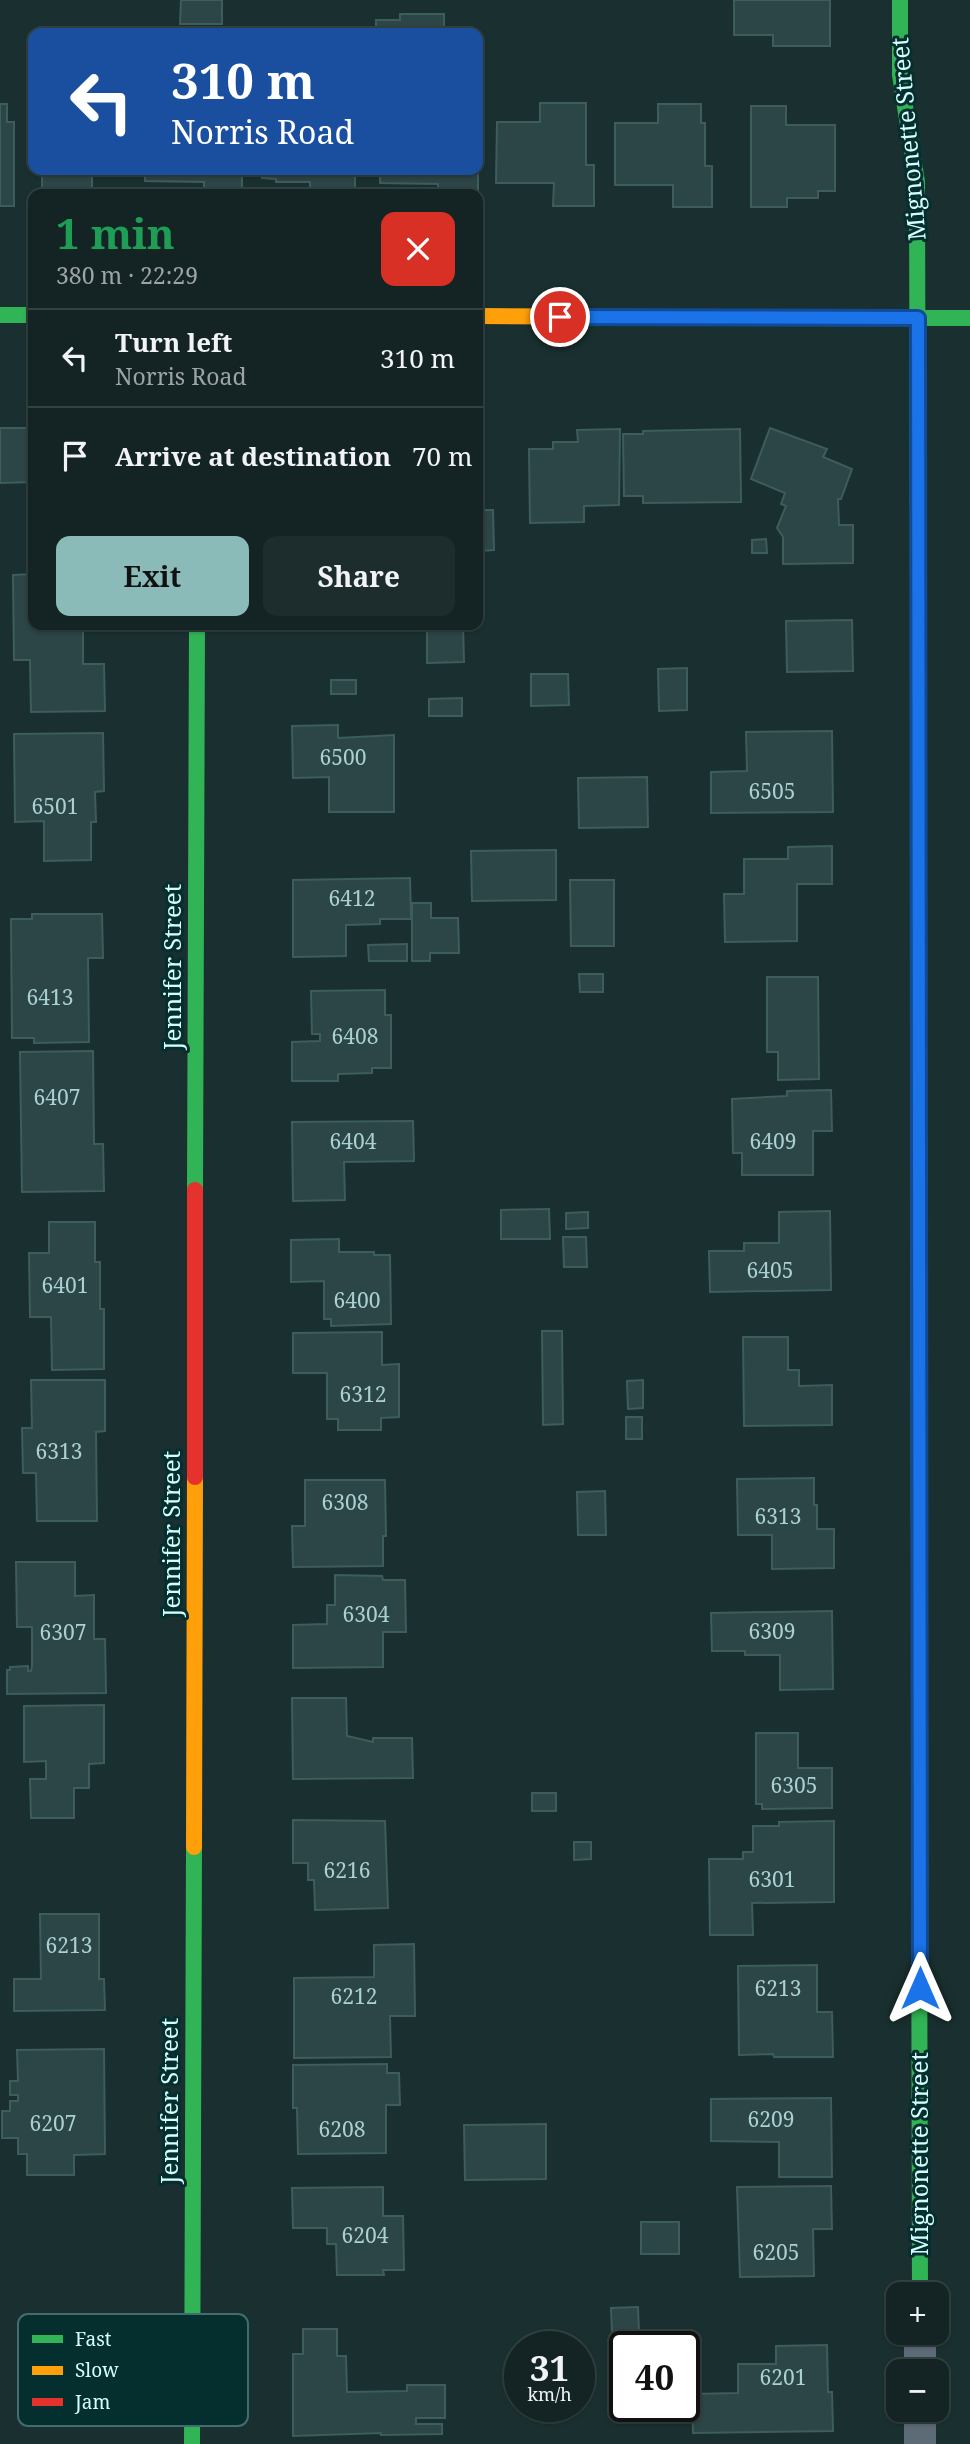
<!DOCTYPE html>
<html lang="en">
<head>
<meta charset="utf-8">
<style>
  :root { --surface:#142424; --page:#1d2c2c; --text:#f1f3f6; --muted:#9da4a6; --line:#334141; --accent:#8bbbb9 }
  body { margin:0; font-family:"Noto Serif",serif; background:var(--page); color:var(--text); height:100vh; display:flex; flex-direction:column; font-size:26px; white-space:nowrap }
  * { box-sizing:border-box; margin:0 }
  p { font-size:23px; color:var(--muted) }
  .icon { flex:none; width:38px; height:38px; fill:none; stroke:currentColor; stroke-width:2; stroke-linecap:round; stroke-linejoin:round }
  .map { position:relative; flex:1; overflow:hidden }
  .drawer { position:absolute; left:28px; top:189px; width:455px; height:441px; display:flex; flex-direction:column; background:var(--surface); border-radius:14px; box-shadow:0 2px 5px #0004,0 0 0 2px var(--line) }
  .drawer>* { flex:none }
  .hud { position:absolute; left:28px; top:28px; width:455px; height:147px; border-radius:14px; box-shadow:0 2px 5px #0004,0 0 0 2px var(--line); background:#1a4fa0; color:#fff; overflow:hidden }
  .fabs { position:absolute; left:886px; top:2282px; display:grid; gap:14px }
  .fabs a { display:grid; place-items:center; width:63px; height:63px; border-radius:14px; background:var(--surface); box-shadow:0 2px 5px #0004,0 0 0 2px var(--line); font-size:35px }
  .speed { position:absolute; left:504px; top:2331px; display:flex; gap:14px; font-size:35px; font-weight:700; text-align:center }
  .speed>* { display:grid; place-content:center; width:91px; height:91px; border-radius:50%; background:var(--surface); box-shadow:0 2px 5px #0004,0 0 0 2px var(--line); line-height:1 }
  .speed small { font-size:18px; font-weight:400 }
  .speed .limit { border:4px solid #111; border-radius:10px; background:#fff; color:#111 }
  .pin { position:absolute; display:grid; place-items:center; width:60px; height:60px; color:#fff; margin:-30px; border:4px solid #fff; border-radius:50%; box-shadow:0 2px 7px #0007 }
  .me { position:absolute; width:77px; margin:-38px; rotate:0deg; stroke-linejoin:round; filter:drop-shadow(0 0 5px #0008) }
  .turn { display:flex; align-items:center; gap:24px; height:147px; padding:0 28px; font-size:32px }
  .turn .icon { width:91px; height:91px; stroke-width:2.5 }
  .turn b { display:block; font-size:49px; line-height:60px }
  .round { display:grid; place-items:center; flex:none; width:74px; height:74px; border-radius:14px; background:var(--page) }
  .head { display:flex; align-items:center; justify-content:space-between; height:119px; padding:0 28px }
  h1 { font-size:42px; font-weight:700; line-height:52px; color:#1e9e55 }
  .button { display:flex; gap:14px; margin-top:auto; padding:14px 28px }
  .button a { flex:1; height:80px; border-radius:14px; background:var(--accent); color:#111; font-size:28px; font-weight:700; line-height:80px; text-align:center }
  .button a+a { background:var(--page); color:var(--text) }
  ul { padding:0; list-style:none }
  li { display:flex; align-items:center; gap:21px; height:98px; padding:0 28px; border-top:2px solid var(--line) }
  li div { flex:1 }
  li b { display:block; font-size:26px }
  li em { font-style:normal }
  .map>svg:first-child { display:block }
</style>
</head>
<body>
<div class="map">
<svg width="970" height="2444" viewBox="0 0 970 2444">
  <rect width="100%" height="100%" fill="#1a3030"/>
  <path fill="#2c4546" stroke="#3d5c5c" stroke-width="2" d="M181,0H222V24H180Z
    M734,0H830V46H773V35H734Z
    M400,14H444V33H376V20H400Z
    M540,103H586V165H594V206H553L554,183H496L497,122H540Z
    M0,104H7V122H14V206H0Z
    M658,104H701V123H705V166H712V207H673V185H615V123H658Z
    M751,106H786V125H835V191H818V198H787V207H751Z
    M42,170H92V194H42Z
    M145,170H242V194H204V182L145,181Z
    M262,170H355V194H310V182H276V179L262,178Z
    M380,170H478V194H438V184L380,183Z
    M0,428H33V482L0,483Z
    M770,428L827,449L823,457L852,469L841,499H838L839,525H853V563L783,564V537L777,528L786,506L781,504L785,493L751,479Z
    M620,429L619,505L584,506V522L530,523L529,449H553V442H578L577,430Z
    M740,429L741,502L643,503V496H624L623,434H643V431Z
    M478,510H493L494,550L478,551Z
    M766,539L767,553H752V540Z
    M33,574V625H83V664H104L105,711L31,712L30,660H14L13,575Z
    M852,620L853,671L787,672L786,621Z
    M427,625H463L464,662L427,663Z
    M687,668V710L659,711L658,669Z
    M531,674H568L569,705L531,706Z
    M331,680H356V694H331Z
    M462,698V716H429V699Z
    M338,725V738L394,735V812H329V777L293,778L292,726Z
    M832,731L833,812L711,813V772L747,771L746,732Z
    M103,733L104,791L95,792L96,822H91V860L44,861V821L15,822L14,734Z
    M647,777L648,827L579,828L578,778Z
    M832,846V884H797V941L725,942L724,894H744V859H788V847Z
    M556,850V900L472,901L471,851Z
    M410,878L411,919H380V924L346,925V956L293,957V880Z
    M570,880H614V946H571Z
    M412,903H431V918H458L459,953H430V961H412Z
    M32,914H102L103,958H88L89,1042L34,1043V1038H12L11,919H32Z
    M407,944V961H369L368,945Z
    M579,974H603V992H580Z
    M767,977H818L819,1079L778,1080V1052H767Z
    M385,990V1015H391V1068H372V1073L338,1074V1081H292V1042L320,1041V1034H312L311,991Z
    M93,1051L94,1144H103L104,1191L22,1192L20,1052Z
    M831,1090L832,1131H813V1175H742V1153H733L732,1099L787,1096V1091Z
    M413,1121L414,1161L344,1162L345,1200L293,1201L292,1122Z
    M549,1209L550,1239H501V1210Z
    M830,1211L831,1290L710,1292L709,1251H744V1243H779V1212Z
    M588,1212V1228L566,1229V1213Z
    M49,1222H95V1262H100V1309H104V1369L52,1370L51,1317H30L29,1253H49Z
    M563,1237H586L587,1267H564Z
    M339,1239V1252H374V1255H390L391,1324L331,1326V1319H324V1281L291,1282V1240Z
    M542,1331H562L563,1424L543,1425Z
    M382,1332V1365L399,1364V1417L381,1418V1430H338V1419H327V1373H293V1333Z
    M743,1337H788V1370H799V1386L832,1385V1425L744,1426Z
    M31,1380H105V1431L96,1432L97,1521H37L36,1473H23L22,1428H32Z
    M643,1380V1408L628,1409L627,1381Z
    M626,1417H642V1439H626Z
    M814,1478V1505H817V1529H834V1568L772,1569V1535H738L737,1479Z
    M305,1480H385L386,1536H383V1566L293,1567L292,1526H305Z
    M605,1491L606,1535H578L577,1492Z
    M16,1562H75V1596L94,1595V1639H105L106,1693L7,1694V1670H10V1667L28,1666V1671H31L32,1666V1627H17Z
    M335,1575L382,1576L383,1580H405L406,1632H383V1667L293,1668V1625L327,1624V1605H335Z
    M832,1611L833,1689L780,1690V1655H745V1651H712L711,1613Z
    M292,1698H346L347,1736L373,1742V1738H412L413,1778L293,1779Z
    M104,1705V1763L89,1764V1788H74V1818H31L30,1779H46V1761L24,1762V1706Z
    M756,1733H798V1768H832V1808L762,1809V1804H756Z
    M532,1793H556V1811H532Z
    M293,1820L385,1821L388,1908L315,1910L314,1880H308V1863H293Z
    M834,1821V1902L752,1903L753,1935H710L709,1859H743V1852H753V1826H779V1822Z
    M574,1842H591V1859L574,1860Z
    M40,1914H99V1979H104L105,2010L14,2011V1979H41Z
    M414,1944L415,2016H390L391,2057L294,2058V1978L374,1977V1945Z
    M817,1965V2012H832L833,2057H774L773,2054L739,2055L738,1966Z
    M104,2049L105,2154L74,2155V2175H27V2154H18V2138H2V2111H10V2101H18V2095H10V2081H18L17,2050Z
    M387,2064V2073H399L400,2105H386V2153L298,2154L297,2108H293V2065Z
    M831,2098L832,2177H779V2142L711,2141V2099Z
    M546,2124V2179L465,2180L464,2125Z
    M831,2186L832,2229H813L814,2276L740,2277L737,2187Z
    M383,2187V2216H403L404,2270H383L384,2275H337L336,2244H327V2228H293L292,2188Z
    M641,2222H679V2254H641Z
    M638,2307L639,2333H612L611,2308Z
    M303,2329H337V2356H346L347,2392L407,2391V2385H445V2418H416V2424H442V2434L381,2435V2433L293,2436V2354H303Z
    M827,2345L828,2392H832L833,2431L693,2433L692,2394L738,2393V2364H776V2346Z"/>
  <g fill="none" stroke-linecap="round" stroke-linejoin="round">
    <path stroke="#5d6b77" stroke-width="32" d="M920,2333V2371
      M920,2410V2444"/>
    <path stroke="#30b455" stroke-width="16" d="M900,0V75L917,182L918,584
      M0,315H33
      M861,318H970
      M918,1020L919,1609
      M195,1190L197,625
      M919,1841L920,2294
      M192,2444L194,1847"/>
    <path stroke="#ff9f0a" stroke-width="16" d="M478,316L861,318
      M918,584V1020
      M194,1847L195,1477"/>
    <path stroke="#e5322d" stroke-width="16" d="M195,1477V1190
      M919,1609V1841"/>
  </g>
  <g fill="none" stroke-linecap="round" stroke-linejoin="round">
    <g stroke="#114b97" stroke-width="18">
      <path id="route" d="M560,317L918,318L920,1988"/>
    </g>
    <use href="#route" stroke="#1a73e8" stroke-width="12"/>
  </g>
  <g text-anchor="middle" stroke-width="6" stroke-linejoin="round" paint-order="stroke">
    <g font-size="21" fill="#aad0d1">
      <text x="343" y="765">6500</text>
      <text x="772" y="799">6505</text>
      <text x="55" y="814">6501</text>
      <text x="352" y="906">6412</text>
      <text x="50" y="1005">6413</text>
      <text x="355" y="1044">6408</text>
      <text x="57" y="1105">6407</text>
      <text x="353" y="1149">6404</text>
      <text x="773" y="1149">6409</text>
      <text x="770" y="1278">6405</text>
      <text x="65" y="1293">6401</text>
      <text x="357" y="1308">6400</text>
      <text x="363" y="1402">6312</text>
      <text x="59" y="1459">6313</text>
      <text x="345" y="1510">6308</text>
      <text x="778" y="1524">6313</text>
      <text x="366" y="1622">6304</text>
      <text x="772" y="1639">6309</text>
      <text x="63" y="1640">6307</text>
      <text x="794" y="1793">6305</text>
      <text x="347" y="1878">6216</text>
      <text x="772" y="1887">6301</text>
      <text x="69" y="1953">6213</text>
      <text x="778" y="1996">6213</text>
      <text x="354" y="2004">6212</text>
      <text x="771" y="2127">6209</text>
      <text x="53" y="2131">6207</text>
      <text x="342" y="2137">6208</text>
      <text x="365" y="2243">6204</text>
      <text x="776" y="2260">6205</text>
      <text x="783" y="2385">6201</text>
    </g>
    <g font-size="24" fill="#d4ffff" stroke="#052e2f">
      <text transform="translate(909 139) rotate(-95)" y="8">Mignonette Street</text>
      <text transform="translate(173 967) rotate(-90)" y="8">Jennifer Street</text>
      <text transform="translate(172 1534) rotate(-90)" y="8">Jennifer Street</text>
      <text transform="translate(170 2101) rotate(-90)" y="8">Jennifer Street</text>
      <text transform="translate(920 2154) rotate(-90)" y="8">Mignonette Street</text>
    </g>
  </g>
  <rect x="18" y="2314" width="230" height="112" rx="10" fill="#052e2f" stroke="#436d6d" stroke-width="2"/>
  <rect x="32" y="2335" width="31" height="8" fill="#30b455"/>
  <rect x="32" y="2366" width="31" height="9" fill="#ff9f0a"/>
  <rect x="32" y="2398" width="31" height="8" fill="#e5322d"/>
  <g font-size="19" fill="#d4ffff">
    <text x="75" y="2346">Fast</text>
    <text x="75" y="2377">Slow</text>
    <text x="75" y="2409">Jam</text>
  </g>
</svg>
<div class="fabs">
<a>+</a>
<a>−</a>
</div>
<div class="speed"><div>31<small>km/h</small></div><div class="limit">40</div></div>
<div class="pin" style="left:560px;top:317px;background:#d93025"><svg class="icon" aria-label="arrive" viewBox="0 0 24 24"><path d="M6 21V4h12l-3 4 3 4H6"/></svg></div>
<svg class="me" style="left:920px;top:1988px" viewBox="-20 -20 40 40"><path d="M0-17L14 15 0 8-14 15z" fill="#1a73e8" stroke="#fff" stroke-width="4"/></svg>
<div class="hud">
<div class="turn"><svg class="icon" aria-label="left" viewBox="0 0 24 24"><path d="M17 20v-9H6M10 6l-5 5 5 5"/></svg><div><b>310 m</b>Norris Road</div></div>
</div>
<section class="drawer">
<div class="head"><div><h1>1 min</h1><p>380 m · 22:29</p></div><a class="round" style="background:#d93025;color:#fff"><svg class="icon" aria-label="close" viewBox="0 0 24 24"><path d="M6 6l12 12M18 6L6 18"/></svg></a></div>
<ul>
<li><svg class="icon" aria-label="left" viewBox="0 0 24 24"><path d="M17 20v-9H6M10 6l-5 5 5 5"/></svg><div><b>Turn left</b><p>Norris Road</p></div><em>310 m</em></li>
<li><svg class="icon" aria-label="arrive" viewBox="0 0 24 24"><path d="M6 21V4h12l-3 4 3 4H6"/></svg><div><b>Arrive at destination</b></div><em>70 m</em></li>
</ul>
<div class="button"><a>Exit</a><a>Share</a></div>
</section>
</div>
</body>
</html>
